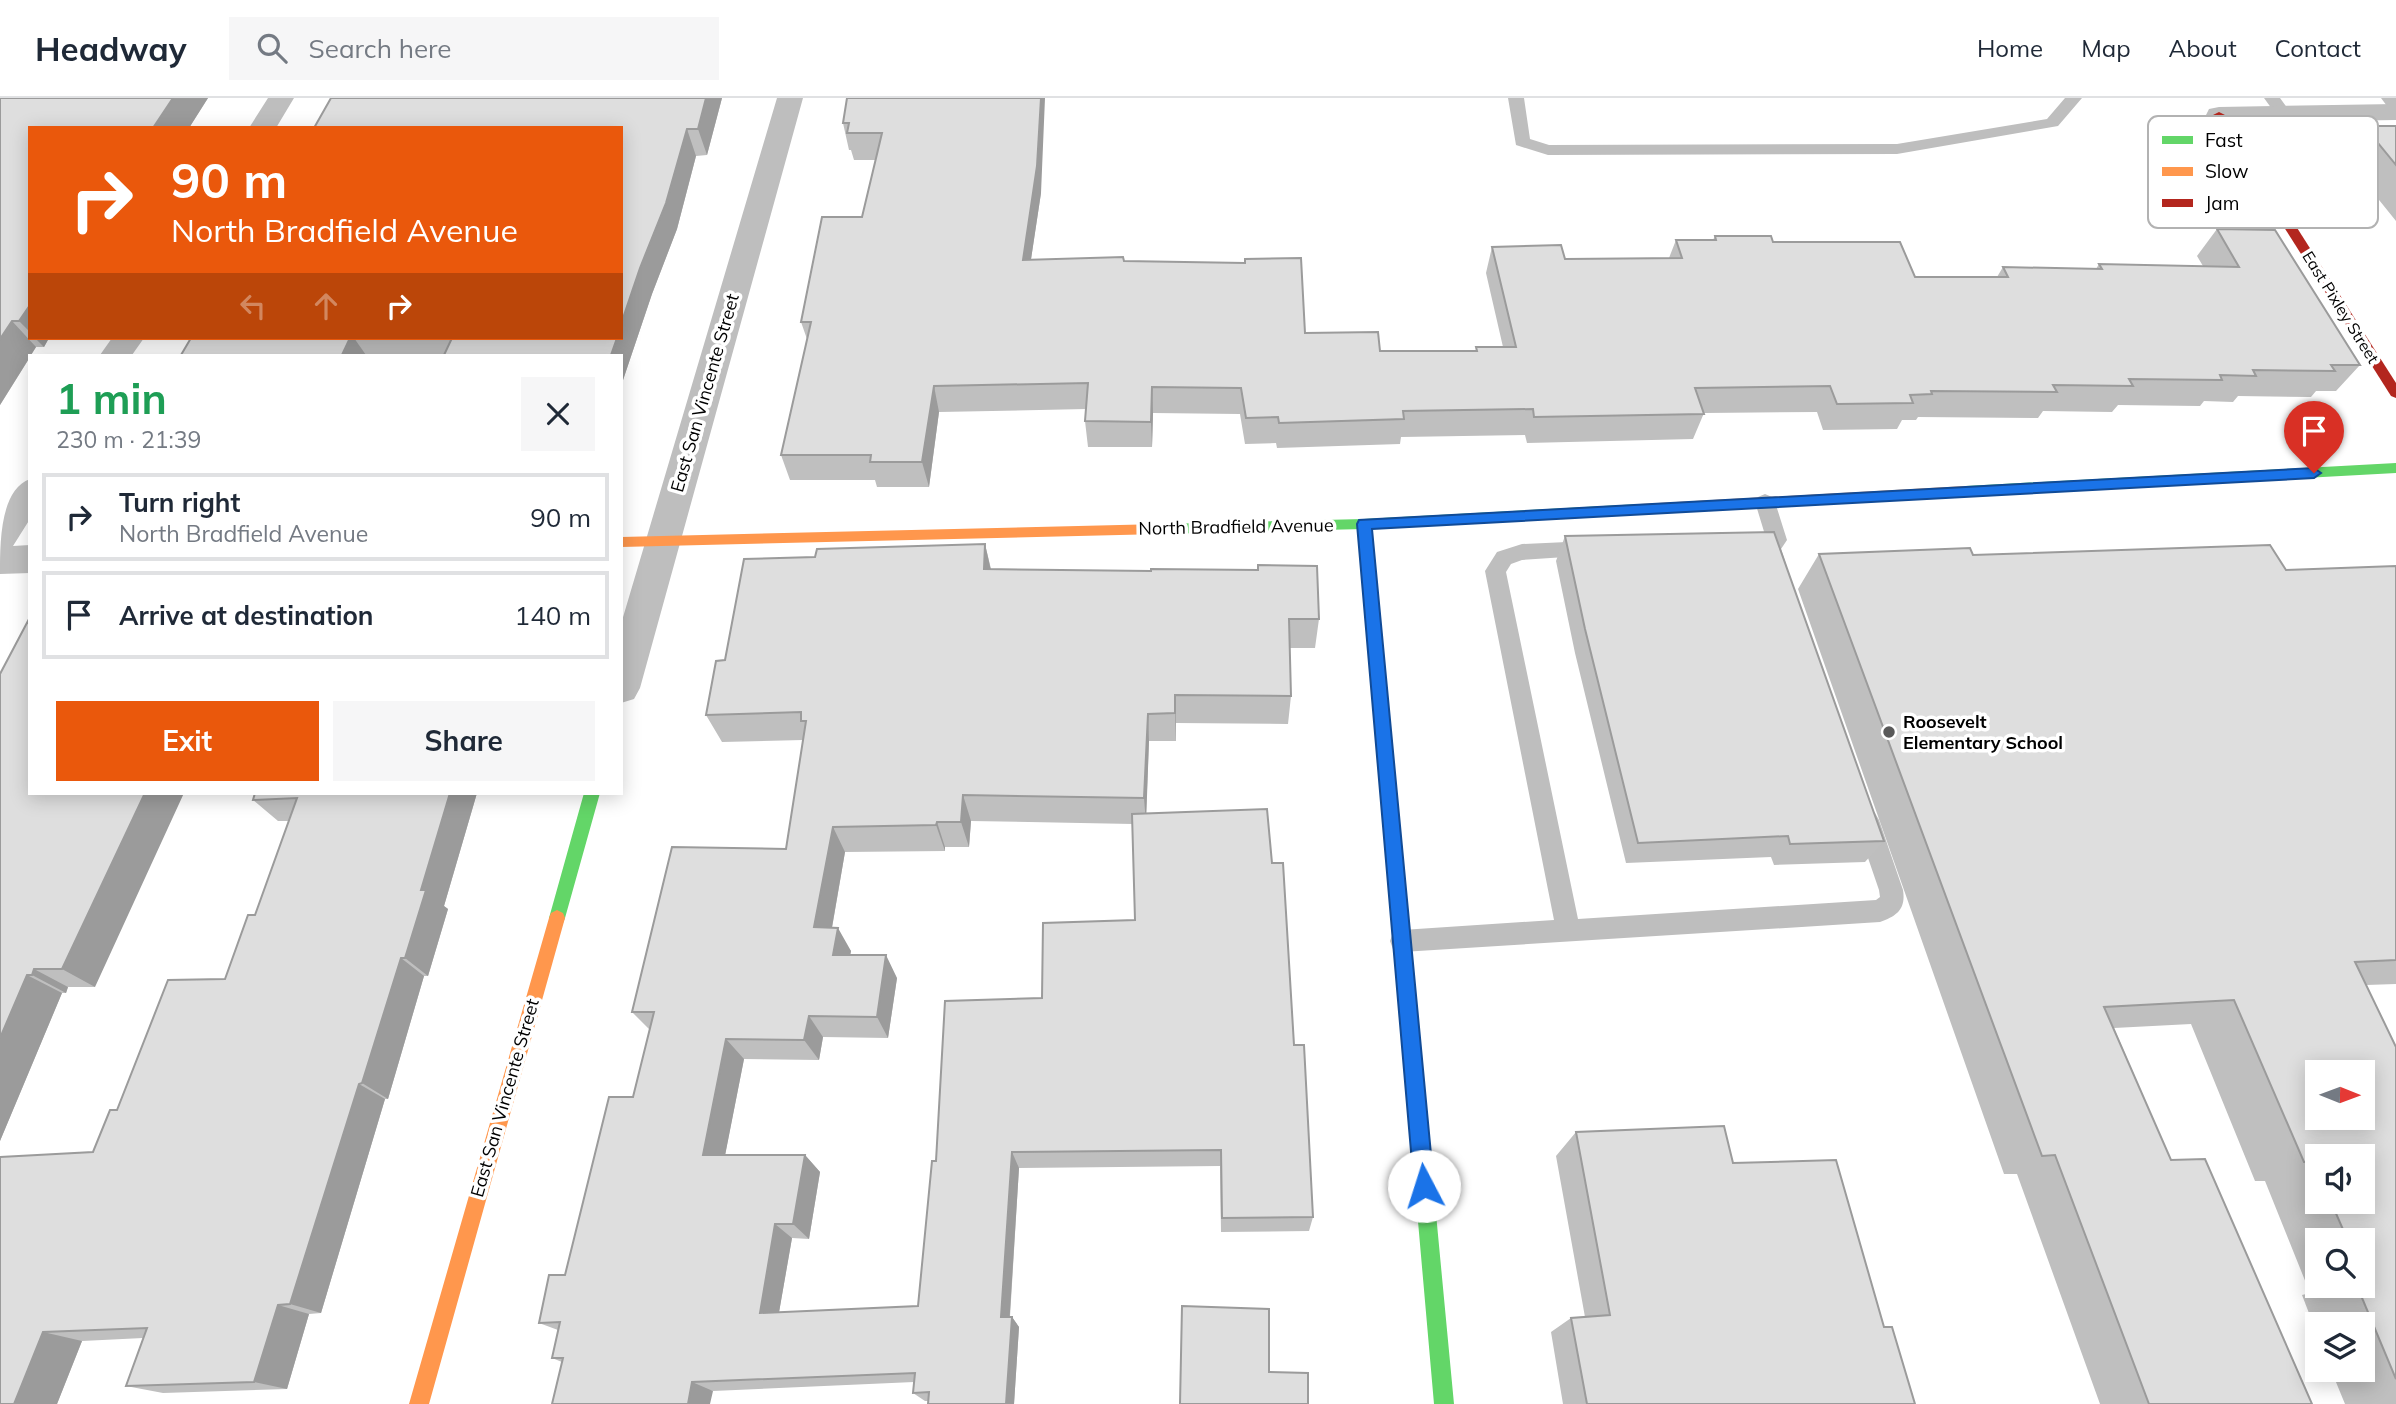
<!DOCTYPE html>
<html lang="en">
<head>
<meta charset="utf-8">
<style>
  :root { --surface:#fff; --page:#f6f6f7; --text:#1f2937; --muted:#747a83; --line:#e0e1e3; --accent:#ea580c }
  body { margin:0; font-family:Mulish,sans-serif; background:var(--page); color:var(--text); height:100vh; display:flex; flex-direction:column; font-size:26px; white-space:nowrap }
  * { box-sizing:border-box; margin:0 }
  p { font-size:23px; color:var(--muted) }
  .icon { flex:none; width:38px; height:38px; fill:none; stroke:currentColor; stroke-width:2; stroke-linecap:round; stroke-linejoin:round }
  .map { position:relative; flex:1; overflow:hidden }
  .side { position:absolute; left:28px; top:256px; width:595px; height:441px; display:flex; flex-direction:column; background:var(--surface); border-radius:0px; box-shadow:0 4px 18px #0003 }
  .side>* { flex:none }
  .hud { position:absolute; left:28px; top:28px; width:595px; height:214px; border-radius:0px; box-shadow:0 4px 18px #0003; background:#ea580c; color:#fff; overflow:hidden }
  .needle { width:46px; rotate:91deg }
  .tools { position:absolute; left:2305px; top:962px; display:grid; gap:14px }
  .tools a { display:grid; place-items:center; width:70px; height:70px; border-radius:0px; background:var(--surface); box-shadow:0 4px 18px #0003; font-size:35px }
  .pin { position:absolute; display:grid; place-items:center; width:60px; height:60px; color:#fff; margin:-72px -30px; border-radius:50% 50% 50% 0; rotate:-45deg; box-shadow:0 0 7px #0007 }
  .pin .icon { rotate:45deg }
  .me { position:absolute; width:77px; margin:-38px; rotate:355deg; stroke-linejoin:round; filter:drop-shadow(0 0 5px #0008) }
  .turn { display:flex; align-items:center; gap:24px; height:147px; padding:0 28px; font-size:32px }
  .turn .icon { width:91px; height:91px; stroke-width:2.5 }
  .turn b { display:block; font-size:49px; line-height:60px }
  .lanes { display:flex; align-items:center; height:66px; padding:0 28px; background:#0003; justify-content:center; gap:35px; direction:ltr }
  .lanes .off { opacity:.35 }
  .round { display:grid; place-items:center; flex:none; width:74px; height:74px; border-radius:0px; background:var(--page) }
  .summary { display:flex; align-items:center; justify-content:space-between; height:119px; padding:0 28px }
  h1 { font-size:42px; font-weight:700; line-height:52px; color:#1e9e55 }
  .button { display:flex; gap:14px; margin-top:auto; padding:14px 28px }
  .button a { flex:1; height:80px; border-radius:0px; background:var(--accent); color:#fff; font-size:28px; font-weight:700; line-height:80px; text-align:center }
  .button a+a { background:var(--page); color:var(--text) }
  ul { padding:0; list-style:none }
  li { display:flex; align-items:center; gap:21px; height:88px; margin:0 14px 10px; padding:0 14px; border:4px solid var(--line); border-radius:0px }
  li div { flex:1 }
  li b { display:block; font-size:26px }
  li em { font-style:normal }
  header { display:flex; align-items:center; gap:42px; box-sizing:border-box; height:98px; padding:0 35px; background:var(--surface); border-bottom:2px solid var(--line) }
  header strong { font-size:33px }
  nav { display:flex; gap:38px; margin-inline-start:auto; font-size:24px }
  .search { width:490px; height:63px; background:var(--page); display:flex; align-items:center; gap:18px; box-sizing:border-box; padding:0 24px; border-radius:0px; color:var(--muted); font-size:26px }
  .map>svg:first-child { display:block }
</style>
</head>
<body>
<header>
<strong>Headway</strong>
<div class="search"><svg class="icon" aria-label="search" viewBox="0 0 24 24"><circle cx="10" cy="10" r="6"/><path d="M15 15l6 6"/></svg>Search here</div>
<nav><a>Home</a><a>Map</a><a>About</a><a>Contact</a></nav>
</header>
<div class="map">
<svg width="2396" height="1306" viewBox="0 0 2396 1306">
  <rect width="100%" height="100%" fill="#fff"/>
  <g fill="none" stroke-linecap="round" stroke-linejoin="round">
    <path fill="#bebebe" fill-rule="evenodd" d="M1508,0H1524L1530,41L1549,47L1897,46L2047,21L2065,0H2082L2058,28L1897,56L1548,57L1516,47Z
      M2264,0H2280L2291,15L2283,20L2277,18Z
      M2381,0H2396V14L2390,12Z
      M1765,396L1772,399L1775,404L1787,442L1781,451L1787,469L1784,475L1777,477L1770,475L1760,449L1766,440L1755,404L1758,399Z
      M1589,443L1596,445L1599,451L1596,457L1522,462L1511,466L1506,474L1578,821L1876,802L1880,799L1879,792L1855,722L1859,715L1867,712L1875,715L1879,722L1903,792C1906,811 1897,818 1880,824L1402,854L1393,851L1390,843L1393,835L1402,832L1554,822L1485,473L1497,454L1522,446Z"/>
    <path fill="#bebebe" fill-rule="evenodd" d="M268,0H294L276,30H249Z
      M777,0H803L640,590L634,601L621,605V526Z
      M2396,6V22L2219,25L2209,23L2206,17L2209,11L2219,9Z
      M112,240H144L132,257H100Z
      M30,381V421L13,448L30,447V475L0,476C0,444 0,392 30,381Z"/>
    <path fill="#63d668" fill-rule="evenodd" d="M2396,365V375L1966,398L1959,393L1966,388Z
      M1640,406L1647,411L1640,416L1364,431L1161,436L1154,431L1161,426L1364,421Z
      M584,695H600L565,820L563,825L557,828L551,825L549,820Z
      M1392,728L1398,730L1400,735L1454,1306H1434L1384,735L1386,730Z"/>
    <path fill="#ff974d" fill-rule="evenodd" d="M1966,388L1973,393L1966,398L1640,416L1633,411L1640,406Z
      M1364,421L1371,426L1400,735L1398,740L1392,742L1386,740L1384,735L1357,426Z
      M1161,426L1168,431L1161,436L621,449V439Z
      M557,812L563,815L565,820L429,1306H409L549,820L551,815Z"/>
    <path fill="#b3261e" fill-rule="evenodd" d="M2219,14L2225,17L2396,285V300L2391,298L2213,17Z"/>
  </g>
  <path fill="#bfbfbf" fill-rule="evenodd" d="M0,0H208L189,30H30V240H49L44,249H36L31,257H30V259L0,307Z
    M331,0H722L707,57L696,58L677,131L652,196L621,288V257H181L191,240H621Z
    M847,0L1041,95L1031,161L1124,163L1305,235L1380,253H1476V249H1503L1486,175L1492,149L1565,161L1669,160L1676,142H1713L1715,138L1773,144L1915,179H1997L2003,169L2096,171L2099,166L2203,168L2197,158L2217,131L2360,267L2336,293H2316L2311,299L2238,298L2233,304L2204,303L2200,308L2118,307L2112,314L2043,313L2038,320L1918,319L1916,322H1902L1897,331L1823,332L1817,314L1704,315L1693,341L1527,345L1525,337L1401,339L1400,346L1277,350L1276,345L1245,346L1240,316L1153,315L1152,349H1088L1085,323L1086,311L939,314L929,389H877L875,382H790L781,357L807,241L801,224L862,119L876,62H854L851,52H849L843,25Z
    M2364,28H2396V123L2342,56Z
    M1565,438L1884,743L1865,764L1774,767L1771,759L1626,765L1575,555L1556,463Z
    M985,446L991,471L1319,521L1315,550H1289L1291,598L1288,626L1176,625V643H1149L1146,716L1272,765L1313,1119L1309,1133L1221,1134L1220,1068L1019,1070L1010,1219H1012L1019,1229L1014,1306H928V1303H925L913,1295L914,1284L713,1293L562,1264L552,1260L558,1232L539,1225L565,1177L633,999L650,932L632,914L786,751L803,642L722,644L706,617L725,562L815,459ZM971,723L1133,726L1135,822L1042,900L936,1063L918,1208L779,1214L792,1140L809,1141L820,1074L805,1057H725L744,961L819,962L823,939L888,940L897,880L850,857L851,853L832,830L845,754L945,753V749H969Z
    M1819,456L1973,457L2286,472L2396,468V886L2366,887L2396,949V1306H2345L2331,1272H2362V1227H2317V1236L2302,1197L2310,1195L2265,1083H2255L2191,926L2114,930L2171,1062L2312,1306H2100L2017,1076H2004L1798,491ZM2317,1059L2362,1104H2317ZM2317,1143H2362V1188H2317Z
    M0,576L95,889H68L66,895H62L0,1043Z
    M255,695H477L444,808L448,811L428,878H424L388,1001H385L321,1215L309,1216L287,1291L163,1295L126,1288L143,1240L82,1243L57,1306H0L93,1054L117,1012L225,881L255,817L289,723H278L253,702Z
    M1576,1034L1733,1065L1884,1229L1915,1306H1563L1551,1234L1571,1220L1585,1219L1556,1058Z"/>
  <path fill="#9b9b9b" d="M173,0H208L189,30H153Z
    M706,0H722L707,57L698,31Z
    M1041,0H1045L1041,95L1027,188L1023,162Z
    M687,31L696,58L677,131L652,196L621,288V257H611L617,240H621V226Z
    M30,207V234L19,223Z
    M12,223L36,249L31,257H30V259L0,307V241Z
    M35,240H49L44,249Z
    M350,240H354L366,257H342Z
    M934,288L939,314L929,389L922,364Z
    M1152,289L1153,315L1152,349L1151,324Z
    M985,446L992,477L984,471Z
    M1175,597L1176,625V643L1175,615Z
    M1148,616L1149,643L1146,726L1144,700Z
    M145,695H184L95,889L62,871Z
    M450,695H477L444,808L448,811L428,878L405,860L421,792Z
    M963,697L971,723L969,749L961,724Z
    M937,724L945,749V753L936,727Z
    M833,729L845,754L828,852L814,829Z
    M838,830L851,853L846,879L833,857Z
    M886,857L897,880L888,940L877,919Z
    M401,860L424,878L388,1001L362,985Z
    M34,871L68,889L66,895L32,877Z
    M27,877L62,895L0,1043V940Z
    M809,918L823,939L819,962L804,942Z
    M726,941L744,961L722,1073L703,1057Z
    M359,986L385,1001L321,1215L290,1206Z
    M1012,1054L1019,1070L1009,1229L1001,1219Z
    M805,1057L820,1074L809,1141L793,1126Z
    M775,1126L792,1140L777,1226L760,1215Z
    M278,1207L309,1216L287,1291L254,1284Z
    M1012,1219L1019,1229L1014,1306H1006Z
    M43,1234L82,1243L57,1306H14Z
    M692,1284L713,1293L710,1306H688Z"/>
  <path fill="#dedede" stroke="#9b9b9b" stroke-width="2" fill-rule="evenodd" d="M0,0H173L153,30H30V207L19,223H12L0,241Z
    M331,0H706L698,31H687L666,105L640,170L621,226V30H314Z
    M847,0H1041L1037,68L1023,162L1123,159L1124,163L1245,165V161L1301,160L1305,235L1378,234L1380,253H1477L1476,249H1516L1492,149L1561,147L1565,161L1682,160L1676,142H1716L1715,138H1771L1773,144H1900L1915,179H2008L2003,169L2102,171L2099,166L2239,169L2217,131L2275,132L2360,267H2331L2335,273L2253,272L2256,278L2220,277L2222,282L2129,281L2133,288L2053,287L2057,294L1931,293L1932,296L1910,297L1913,305L1837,306L1830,288L1695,290L1704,316L1534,319L1533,311L1403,313L1404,321L1279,325L1278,319L1246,320L1241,290L1152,289L1151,324L1085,323L1088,285L934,288L922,364H870L871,357H781L811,224H801L822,119H862L882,35H847L849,25H843Z
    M2364,28H2396V67Z
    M191,240H350L342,257H181Z
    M452,240H617L611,257H444Z
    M1774,434L1884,743L1790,746L1788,738L1638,745L1585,531L1565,438Z
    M985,446L984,471L1151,473V471L1258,472V467L1317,468L1319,521H1289L1291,598L1175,597V615L1148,616L1144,700L963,697L961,724H937L936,727L833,729L814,829L838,830L833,857H886L877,919L809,918L804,942L726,941L703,1057H805L793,1126H775L760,1215L918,1208L932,1063H936L945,903L1042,900L1043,825L1135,822L1132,716L1267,711L1272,765H1283L1294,947H1304L1313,1119L1222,1120L1221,1052L1012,1054L1001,1219H1012L1006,1306H928L929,1294L913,1295L915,1275L692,1284L688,1306H552L563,1260H552L560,1224L539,1225L549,1177H565L609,999H633L654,914H632L672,749L786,751L806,623H801V614L706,617L716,563L725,562L744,461L815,459L817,451Z
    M2270,447L2286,472L2396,468V862L2355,864L2396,949V1281L2357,1188H2362V1184H2365L2362,1178V1143H2348L2331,1104H2362V1059H2317V1071L2314,1064H2304L2234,902L2104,909L2171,1062L2205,1061L2312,1306H2149L2055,1057L2042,1058L1819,456L1970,450L1973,457ZM2317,975H2362V1020H2317Z
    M29,521L30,695H145L62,871H34L32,877H27L0,940V576Z
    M255,695H450L421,792H426L405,860H401L362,985L359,986L290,1206L278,1207L254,1284L126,1288L147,1230L43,1234L14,1306H0V1059L93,1054L110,1012H117L168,882L225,881L248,817H255L297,700L253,702Z
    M1724,1028L1733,1065L1836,1062L1884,1229H1892L1915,1306H1587L1571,1220L1610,1217L1576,1034Z
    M1182,1208L1269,1211V1274L1308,1275V1306H1180Z"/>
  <path fill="#1a73e8" stroke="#114b97" stroke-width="2" d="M2314,370L2321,375L2314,380L1372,431L1434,1088L1431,1095L1424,1098L1417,1095L1414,1088L1357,426L1359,422Z"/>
  <circle fill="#595959" stroke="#fff" stroke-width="2.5" cx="1889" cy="634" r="7"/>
  <g text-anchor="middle" stroke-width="7" stroke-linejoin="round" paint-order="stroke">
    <g font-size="16" fill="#000" stroke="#fff">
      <text transform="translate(2341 209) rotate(58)" y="6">East Pixley Street</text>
    </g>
    <g font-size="18" fill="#000" stroke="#fff">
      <text transform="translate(705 295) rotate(-74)" y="6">East San Vincente Street</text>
      <text transform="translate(1236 429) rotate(-1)" y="6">North Bradfield Avenue</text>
      <text transform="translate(505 1000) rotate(-74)" y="6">East San Vincente Street</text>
    </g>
    <g font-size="18" font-weight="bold" fill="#000" stroke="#fff" text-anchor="start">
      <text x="1903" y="630">Roosevelt<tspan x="1903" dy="21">Elementary School</tspan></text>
    </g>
  </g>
  <rect x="2148" y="18" width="230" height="112" rx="10" fill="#fff" stroke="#b2b2b2" stroke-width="2"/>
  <rect x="2162" y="38" width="31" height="8" fill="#63d668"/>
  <rect x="2162" y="69" width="31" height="9" fill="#ff974d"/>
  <rect x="2162" y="101" width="31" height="8" fill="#b3261e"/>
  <g font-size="19" fill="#000">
    <text x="2205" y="49">Fast</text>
    <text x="2205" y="80">Slow</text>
    <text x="2205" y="112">Jam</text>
  </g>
</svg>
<div class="tools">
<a><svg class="needle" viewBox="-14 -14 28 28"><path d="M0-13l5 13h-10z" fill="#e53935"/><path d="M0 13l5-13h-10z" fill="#747a83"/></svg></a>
<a><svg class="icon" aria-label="sound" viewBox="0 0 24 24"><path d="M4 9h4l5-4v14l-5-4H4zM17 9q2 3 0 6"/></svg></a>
<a><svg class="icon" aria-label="search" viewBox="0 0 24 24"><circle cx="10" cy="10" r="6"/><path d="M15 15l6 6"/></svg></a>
<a><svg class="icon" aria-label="layers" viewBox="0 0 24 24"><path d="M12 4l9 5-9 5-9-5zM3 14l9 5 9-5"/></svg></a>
</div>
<div class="pin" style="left:2314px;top:375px;background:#d93025"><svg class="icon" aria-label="arrive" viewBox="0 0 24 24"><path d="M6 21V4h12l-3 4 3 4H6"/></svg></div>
<svg class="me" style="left:1424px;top:1088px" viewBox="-20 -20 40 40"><circle r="19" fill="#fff"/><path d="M0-13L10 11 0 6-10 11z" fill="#1a73e8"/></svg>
<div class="hud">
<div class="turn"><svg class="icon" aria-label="right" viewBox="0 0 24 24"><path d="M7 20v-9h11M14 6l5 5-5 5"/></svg><div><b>90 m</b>North Bradfield Avenue</div></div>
<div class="lanes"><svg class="icon off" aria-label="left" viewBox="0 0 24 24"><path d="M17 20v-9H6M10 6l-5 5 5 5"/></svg><svg class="icon off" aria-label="ahead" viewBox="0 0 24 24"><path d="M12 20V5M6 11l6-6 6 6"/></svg><svg class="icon" aria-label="right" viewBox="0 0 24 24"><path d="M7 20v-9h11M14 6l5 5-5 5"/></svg></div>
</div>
<section class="side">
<div class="summary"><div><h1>1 min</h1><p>230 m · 21:39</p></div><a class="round"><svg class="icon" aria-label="close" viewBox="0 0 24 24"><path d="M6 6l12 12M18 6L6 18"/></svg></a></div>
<ul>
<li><svg class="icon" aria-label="right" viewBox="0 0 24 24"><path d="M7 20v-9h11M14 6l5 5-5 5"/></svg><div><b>Turn right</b><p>North Bradfield Avenue</p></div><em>90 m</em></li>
<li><svg class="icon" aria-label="arrive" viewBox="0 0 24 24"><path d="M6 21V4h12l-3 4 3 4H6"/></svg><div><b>Arrive at destination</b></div><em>140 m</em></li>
</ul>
<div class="button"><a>Exit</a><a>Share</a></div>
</section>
</div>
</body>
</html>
